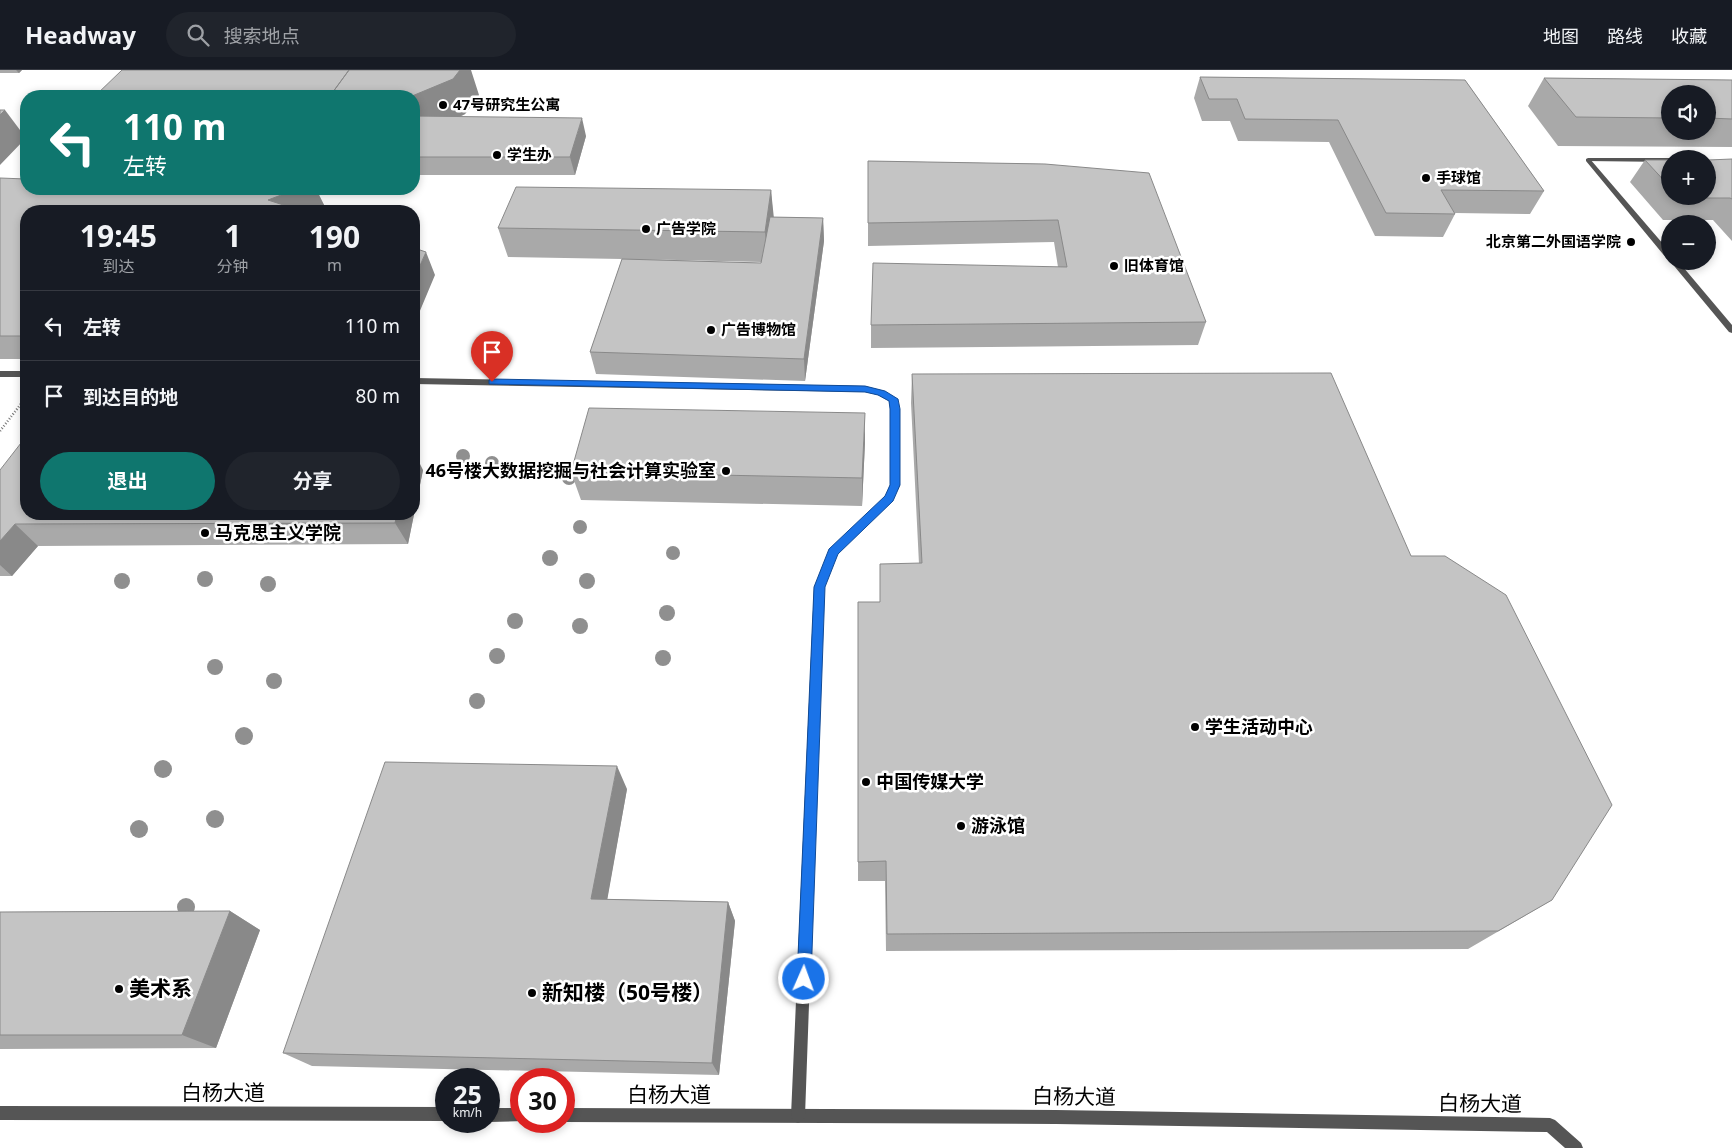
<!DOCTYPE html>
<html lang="zh">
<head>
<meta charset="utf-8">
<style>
  :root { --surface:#171b24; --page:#20242c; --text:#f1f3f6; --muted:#9ea1a6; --line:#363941; --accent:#0f766e }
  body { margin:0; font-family:"Noto Sans","Noto Sans SC",sans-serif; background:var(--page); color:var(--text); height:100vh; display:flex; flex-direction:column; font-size:19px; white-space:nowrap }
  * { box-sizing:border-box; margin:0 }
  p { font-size:16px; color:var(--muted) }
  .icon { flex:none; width:28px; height:28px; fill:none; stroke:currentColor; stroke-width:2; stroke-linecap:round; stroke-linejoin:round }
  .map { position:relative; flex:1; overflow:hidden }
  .side { position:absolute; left:20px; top:135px; width:400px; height:315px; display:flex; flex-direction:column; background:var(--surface); border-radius:20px; box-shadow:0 2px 8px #0003 }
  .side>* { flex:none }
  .banner { position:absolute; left:20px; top:20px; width:400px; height:105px; border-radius:20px; box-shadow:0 2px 8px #0003; background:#0f766e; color:#fff; overflow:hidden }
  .tools { position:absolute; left:1661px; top:15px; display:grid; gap:10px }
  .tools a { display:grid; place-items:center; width:55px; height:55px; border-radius:50%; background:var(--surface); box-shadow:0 2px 8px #0003; font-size:25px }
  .speed { position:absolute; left:435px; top:998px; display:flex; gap:10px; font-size:25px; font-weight:700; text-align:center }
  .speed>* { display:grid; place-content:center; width:65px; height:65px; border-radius:50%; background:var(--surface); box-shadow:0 2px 8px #0003; line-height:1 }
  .speed small { font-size:12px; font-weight:400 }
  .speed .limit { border:8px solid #d22; background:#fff; color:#111 }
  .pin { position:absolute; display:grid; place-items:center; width:42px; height:42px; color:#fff; margin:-51px -21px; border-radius:50% 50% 50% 0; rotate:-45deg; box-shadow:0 0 5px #0007 }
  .pin .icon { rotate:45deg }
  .me { position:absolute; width:55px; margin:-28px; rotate:2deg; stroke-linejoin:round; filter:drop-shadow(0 0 4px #0008) }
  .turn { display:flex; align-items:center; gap:18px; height:105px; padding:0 20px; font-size:22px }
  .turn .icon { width:65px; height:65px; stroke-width:2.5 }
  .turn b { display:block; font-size:35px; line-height:42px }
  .eta { display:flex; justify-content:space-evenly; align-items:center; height:85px; text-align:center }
  .eta b { font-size:30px; font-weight:700; line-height:35px }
  .primary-button { display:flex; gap:10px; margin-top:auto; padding:10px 20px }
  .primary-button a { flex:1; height:58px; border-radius:30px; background:var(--accent); color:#fff; font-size:20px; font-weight:700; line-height:58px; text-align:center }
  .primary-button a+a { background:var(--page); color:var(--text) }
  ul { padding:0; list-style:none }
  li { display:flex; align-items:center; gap:15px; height:70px; padding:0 20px; border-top:1px solid var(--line) }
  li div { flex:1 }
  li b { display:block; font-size:19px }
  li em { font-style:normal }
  header { display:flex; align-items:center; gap:30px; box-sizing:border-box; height:70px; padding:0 25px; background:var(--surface); border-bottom:1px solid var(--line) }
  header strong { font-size:24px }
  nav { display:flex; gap:28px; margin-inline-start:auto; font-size:18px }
  .search { width:350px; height:45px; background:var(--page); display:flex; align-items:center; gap:12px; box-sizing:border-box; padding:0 18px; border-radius:28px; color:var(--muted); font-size:19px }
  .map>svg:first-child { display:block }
</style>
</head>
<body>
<header>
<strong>Headway</strong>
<div class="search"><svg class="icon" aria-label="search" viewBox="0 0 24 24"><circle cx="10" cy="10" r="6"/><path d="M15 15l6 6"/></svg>搜索地点</div>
<nav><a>地图</a><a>路线</a><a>收藏</a></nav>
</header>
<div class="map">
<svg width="1732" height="1078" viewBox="0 0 1732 1078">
  <rect width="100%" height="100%" fill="#fff"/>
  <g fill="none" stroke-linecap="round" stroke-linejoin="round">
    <path stroke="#777" stroke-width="2.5" stroke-dasharray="1 2" stroke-linecap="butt" d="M0,361L24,330"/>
    <path fill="#555" fill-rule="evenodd" d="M1588,88H1670L1672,89H1670V92L1586,91V89Z
      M0,1036L446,1037V1051L0,1050Z
      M489,1038H521V1051H523L489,1052L487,1051H489Z
      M564,1038L1056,1040L1550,1048L1555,1050L1581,1073L1583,1078H1565L1547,1062L1056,1054L564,1052L562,1051H564Z"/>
    <path fill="#555" fill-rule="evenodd" d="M1586,89H1590L1670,182V189H1667L1586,91Z
      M1670,191H1678L1732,255V263L1729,262Z
      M0,301H26V307H0Z
      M414,308L865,316L884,321L897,329L899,339L900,415L892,431L837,484L824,517L805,1046L803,1051L798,1053L793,1051L791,1046L814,517L830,479L885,427L890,415L891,339L889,331L878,325L865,322L414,314Z"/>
  </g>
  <g fill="#8f8f8f">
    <circle cx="463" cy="386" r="7"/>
    <circle cx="492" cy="393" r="7"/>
    <circle cx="569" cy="408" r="7"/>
    <circle cx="580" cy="457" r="7"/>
    <circle cx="673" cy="483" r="7"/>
    <circle cx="550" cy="488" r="8"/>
    <circle cx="205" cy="509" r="8"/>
    <circle cx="122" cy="511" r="8"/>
    <circle cx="587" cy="511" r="8"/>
    <circle cx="268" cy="514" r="8"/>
    <circle cx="667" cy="543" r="8"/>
    <circle cx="515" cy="551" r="8"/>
    <circle cx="580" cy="556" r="8"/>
    <circle cx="497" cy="586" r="8"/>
    <circle cx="663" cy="588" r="8"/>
    <circle cx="215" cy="597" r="8"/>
    <circle cx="274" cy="611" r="8"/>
    <circle cx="477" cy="631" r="8"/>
    <circle cx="244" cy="666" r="9"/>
    <circle cx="163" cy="699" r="9"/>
    <circle cx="215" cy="749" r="9"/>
    <circle cx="139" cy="759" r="9"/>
    <circle cx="186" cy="837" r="9"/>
  </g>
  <path fill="#a9a9a9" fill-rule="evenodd" d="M0,0H22L19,3H0Z
    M1200,7L1465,10L1544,121L1530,144L1455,143V144L1443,167L1375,166L1329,72L1238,71L1230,51H1202L1194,28Z
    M1544,8L1732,10V77L1558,76L1528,36ZM1670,24H1708V61H1670Z
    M479,25L465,44L460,47L586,66L575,105H414V26Z
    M1732,89V171L1713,150H1663L1630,112L1645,90H1670V126H1708Z
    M868,91L1045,94L1206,252L1198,275L871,278V255L1058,197L1054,172L868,176Z
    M0,108L26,119H316L324,135L308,141H26V289H0Z
    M771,120L773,147L823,148L824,171L805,311L596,304L590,282L622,189L508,187L498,158ZM635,189L761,192V193Z
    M912,304L1552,830L1468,879L886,881L885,811H858V792L880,532V494H919L911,333Z
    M865,372L862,436L581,430L571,402Z
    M0,400L26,444L423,400L408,474L38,476L12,506H0Z
    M627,719L607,829L728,832L735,851L719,1005L312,996L283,983Z
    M230,841L260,860L216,978L0,979V842Z"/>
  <path fill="#898989" d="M16,0H22L19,3Z
    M460,0H471L479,25L465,44L422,63L414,40V26H412Z
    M5,40L26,68L0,95V45Z
    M582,48L586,66L575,105L570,87Z
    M297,119H316L324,135L308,141H274L268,130Z
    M771,120L774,149L768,192L765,162Z
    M823,148L824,171L805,311L804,289Z
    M426,182L435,205L414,255V209Z
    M865,343V372L862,436V408Z
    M414,382L423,400L408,474L395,453L397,444H414Z
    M15,454L38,476L12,506L0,495V471Z
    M617,696L627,719L604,848L591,829Z
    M728,832L735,851L719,1005L712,993Z
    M230,841L260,860L216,978L182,965Z"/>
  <path fill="#c4c4c4" stroke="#898989" d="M122,0H349L330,26H95Z
    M349,0H460L453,9L412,26H330Z
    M1200,7L1465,10L1544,121L1441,120L1455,144L1386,143L1338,50L1245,49L1237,29H1209Z
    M1544,8L1732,10V49L1708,48V24H1670V48L1576,47Z
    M0,40H5L0,45Z
    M414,46L582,48L570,87H414Z
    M1732,89V129L1730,128H1680L1678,126H1708V90Z
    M1645,90H1670V117Z
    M868,91L1045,94L1149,103L1206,252L871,255L873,193L1067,197L1058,150L868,153Z
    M0,108L26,109V119H297L268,130L302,141H26V266H0Z
    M516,117L771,120L765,162L498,158Z
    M770,147L823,148L804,289L590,282L622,189L761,193Z
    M414,178L426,182L414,209Z
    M1331,303L1411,486H1445L1506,525L1612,735L1552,830L1498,861L887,864L886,791L858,792V532H880V494L922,493L912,304Z
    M589,338L865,343L862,408L571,402Z
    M21,373H26V444H397L395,453L15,454L0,471V400Z
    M385,692L617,696L591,829L728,832L712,993L283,983Z
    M230,841L182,965H0V842Z"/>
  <path fill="#1a73e8" stroke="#114b97" d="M492,309L865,316L885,321L898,329L900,339V415L893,431L838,484L825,517L811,909L809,914L804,916L799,914L797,909L814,517L829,479L885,426L890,415V339L889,331L878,325L865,322L489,314V310Z"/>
  <g fill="#000" stroke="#fff" stroke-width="2">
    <circle cx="443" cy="35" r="5"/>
    <circle cx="497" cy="85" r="5"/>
    <circle cx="1426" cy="108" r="5"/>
    <circle cx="646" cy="159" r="5"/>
    <circle cx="1631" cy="172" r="5"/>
    <circle cx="1114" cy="196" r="5"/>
    <circle cx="711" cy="260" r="5"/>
    <circle cx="726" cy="401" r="5"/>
    <circle cx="205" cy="463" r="5"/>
    <circle cx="1195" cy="657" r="5"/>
    <circle cx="866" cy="712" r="5"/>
    <circle cx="961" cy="756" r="5"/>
    <circle cx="119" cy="919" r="5"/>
    <circle cx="532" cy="923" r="5"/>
  </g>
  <g text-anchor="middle" stroke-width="5" stroke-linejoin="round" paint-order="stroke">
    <g font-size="15" font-weight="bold" fill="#000" stroke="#fff" text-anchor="start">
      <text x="453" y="40">47号研究生公寓</text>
      <text x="507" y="90">学生办</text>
      <text x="1436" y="113">手球馆</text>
      <text x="656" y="164">广告学院</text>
      <text x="1621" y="177" text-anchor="end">北京第二外国语学院</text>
      <text x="1124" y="201">旧体育馆</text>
      <text x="721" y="265">广告博物馆</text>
    </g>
    <g font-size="18" font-weight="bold" fill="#000" stroke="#fff" text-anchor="start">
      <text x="716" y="407" text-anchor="end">46号楼大数据挖掘与社会计算实验室</text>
      <text x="215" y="469">马克思主义学院</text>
      <text x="1205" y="663">学生活动中心</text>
      <text x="876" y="718">中国传媒大学</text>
      <text x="971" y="762">游泳馆</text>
    </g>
    <g font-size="21" font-weight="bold" fill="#000" stroke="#fff" text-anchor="start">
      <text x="129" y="926">美术系</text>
      <text x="542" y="930">新知楼（50号楼）</text>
    </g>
    <g font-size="21" fill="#000" stroke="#fff">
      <text x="223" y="1030">白杨大道</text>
      <text x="669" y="1032">白杨大道</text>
      <text transform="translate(1074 1027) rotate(1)" y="7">白杨大道</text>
      <text transform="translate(1480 1034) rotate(1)" y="7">白杨大道</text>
    </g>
  </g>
</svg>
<div class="tools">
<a><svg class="icon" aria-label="sound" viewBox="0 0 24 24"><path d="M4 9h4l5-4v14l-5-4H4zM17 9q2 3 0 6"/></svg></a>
<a>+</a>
<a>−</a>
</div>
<div class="speed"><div>25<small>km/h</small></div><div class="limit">30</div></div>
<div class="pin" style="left:492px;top:312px;background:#d93025"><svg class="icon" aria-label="arrive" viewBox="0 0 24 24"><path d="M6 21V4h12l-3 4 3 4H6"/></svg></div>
<svg class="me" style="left:804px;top:909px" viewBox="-20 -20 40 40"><circle r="17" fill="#1a73e8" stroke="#fff" stroke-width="3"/><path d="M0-11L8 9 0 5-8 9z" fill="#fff"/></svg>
<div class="banner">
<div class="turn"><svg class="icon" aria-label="left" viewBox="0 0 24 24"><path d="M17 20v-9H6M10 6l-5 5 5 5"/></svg><div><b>110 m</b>左转</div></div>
</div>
<section class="side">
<div class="eta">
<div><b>19:45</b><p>到达</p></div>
<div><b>1</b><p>分钟</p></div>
<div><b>190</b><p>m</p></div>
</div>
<ul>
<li><svg class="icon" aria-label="left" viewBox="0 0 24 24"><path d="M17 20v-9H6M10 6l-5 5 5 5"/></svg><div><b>左转</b></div><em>110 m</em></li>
<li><svg class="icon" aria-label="arrive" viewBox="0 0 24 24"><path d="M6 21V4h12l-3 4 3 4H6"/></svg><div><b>到达目的地</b></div><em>80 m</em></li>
</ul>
<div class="primary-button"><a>退出</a><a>分享</a></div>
</section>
</div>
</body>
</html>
